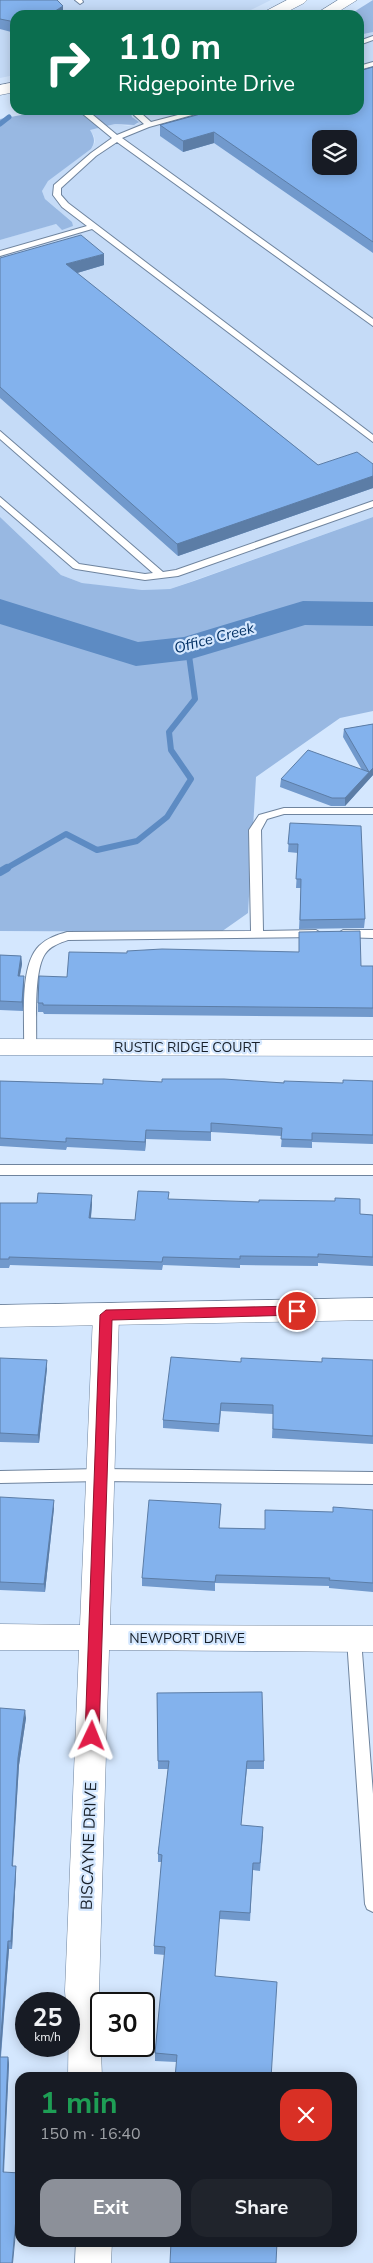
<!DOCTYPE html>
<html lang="en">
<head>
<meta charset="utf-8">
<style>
  :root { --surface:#171b24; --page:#20242c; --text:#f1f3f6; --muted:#9ea1a6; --accent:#8c9099 }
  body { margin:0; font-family:"Nunito Sans",sans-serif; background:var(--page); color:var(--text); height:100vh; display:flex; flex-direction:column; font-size:19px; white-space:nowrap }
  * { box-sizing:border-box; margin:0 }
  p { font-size:16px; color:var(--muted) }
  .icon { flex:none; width:28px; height:28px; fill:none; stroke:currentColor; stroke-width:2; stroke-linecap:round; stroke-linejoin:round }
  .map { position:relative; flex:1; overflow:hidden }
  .drawer { position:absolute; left:15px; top:2072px; width:342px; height:175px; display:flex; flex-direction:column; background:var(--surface); border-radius:15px; box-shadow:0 2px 12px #0003 }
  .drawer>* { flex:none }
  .hud { position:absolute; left:10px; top:10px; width:354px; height:105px; border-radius:15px; box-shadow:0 2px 12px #0003; background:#0b6e4f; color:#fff; overflow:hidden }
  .controls { position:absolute; left:312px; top:130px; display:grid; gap:10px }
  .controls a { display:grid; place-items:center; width:45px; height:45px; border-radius:10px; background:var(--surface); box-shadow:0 2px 12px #0003; font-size:25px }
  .speed { position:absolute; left:15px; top:1992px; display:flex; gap:10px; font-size:25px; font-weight:700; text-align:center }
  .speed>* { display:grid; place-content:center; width:65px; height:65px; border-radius:50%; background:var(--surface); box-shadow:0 2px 12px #0003; line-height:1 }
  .speed small { font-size:12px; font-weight:400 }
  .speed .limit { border:2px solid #111; border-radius:8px; background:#fff; color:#111 }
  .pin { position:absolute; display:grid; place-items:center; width:42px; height:42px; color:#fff; margin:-21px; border:2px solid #fff; border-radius:50%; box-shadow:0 1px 5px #0007 }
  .me { position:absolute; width:55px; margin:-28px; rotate:2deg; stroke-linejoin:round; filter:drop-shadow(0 0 4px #0008) }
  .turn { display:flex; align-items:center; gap:18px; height:105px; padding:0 25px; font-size:22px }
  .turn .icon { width:65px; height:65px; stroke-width:2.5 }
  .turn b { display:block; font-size:35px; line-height:42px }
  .round { display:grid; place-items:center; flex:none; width:52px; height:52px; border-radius:15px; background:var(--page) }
  .headline { display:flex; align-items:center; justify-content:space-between; height:85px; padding:0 25px }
  h1 { font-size:30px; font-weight:700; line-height:38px; color:#1e9e55 }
  .action { display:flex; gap:10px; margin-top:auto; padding:10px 25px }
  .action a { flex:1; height:58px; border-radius:15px; background:var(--accent); color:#fff; font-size:20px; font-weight:700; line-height:58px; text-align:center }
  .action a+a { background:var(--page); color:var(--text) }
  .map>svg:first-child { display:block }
</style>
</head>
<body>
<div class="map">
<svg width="373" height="2263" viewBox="0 0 373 2263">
  <rect width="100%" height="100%" fill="#d4e7fe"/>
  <path fill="#c5dbf7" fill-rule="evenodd" d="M0,0H271L241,15H15V75L0,78Z
    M373,32V517L170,589L142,590L108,587L82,583L61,575L0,517V240L55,224L62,230L57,209L45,199L42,191L48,180L91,149L95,142L94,136L89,130L115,124L128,126L138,124L130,113V110H359V35ZM321,139H349V166H321Z"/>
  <path fill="#98b8e2" d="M373,0V32L359,35V15H349Z
    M48,110H130L132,117L139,122L134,125L115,124L90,130C94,137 96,141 91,149L48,181L42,191L45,199L72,222L73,226L62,230L56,224L0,240V119Z
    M0,517L61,575L82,583L142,590L170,589L194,581L373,517V711L340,718L256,777L248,913L221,932L0,931Z"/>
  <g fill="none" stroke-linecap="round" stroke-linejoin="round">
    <path stroke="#5d8bc3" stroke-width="5" d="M0,124L9,117"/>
    <path stroke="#5d8bc3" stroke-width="6" d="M5,869L66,834L97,850L137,841L167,817L191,779L171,750L169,732L195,699L188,648"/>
    <path stroke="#5d8bc3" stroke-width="8" d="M0,872L7,868"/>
    <path fill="#5d8bc3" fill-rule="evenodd" d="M0,599L138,642L184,637L303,601L373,602V626L305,625L188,660L136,666L0,624Z"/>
    <g stroke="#6f849e" stroke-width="2">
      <path id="service" d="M75,0H82L83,2L80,4Z
        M373,36V40L359,45V41Z
        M373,62V66L359,70V66Z
        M78,110H87L117,135L144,124L134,115L135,110H143L142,114L151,122L197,110H210L149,127L122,138L373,319V326L117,142L96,156L61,188V195L68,203L373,435V442L92,229L0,256V251L87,226L62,207L53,195L54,185L91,153L112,138Z
        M0,431L163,572L176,570L373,501V507L178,576L145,580L76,569L73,568L0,505V497L79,564L145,574L153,573L0,439Z
        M284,808H373V814H284L267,819L261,830L263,931L316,930L322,934L320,937L68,940C60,943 50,946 45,954C33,972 37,1024 36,1047L30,1051L26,1050L24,1047C25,1020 19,966 39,946C47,938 57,935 67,932L251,931L249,830L259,815Z
        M343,930H373V938L339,937L337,934Z
        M0,1165H373V1175H0Z
        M101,1469L373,1472V1484L101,1481L0,1483V1471Z
        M354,1633L359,1634L361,1639L373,1794V1912L367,1909L365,1904L347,1639L349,1634Z"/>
    </g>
    <g stroke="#6f849e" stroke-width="1">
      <path id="minor" d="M0,1039L373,1040V1056L0,1055Z
        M106,1305L115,1308L119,1315L110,1625L373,1626V1652L109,1650L99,1991L102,2078H68L69,2004H66L65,1991L79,1650H0V1624L80,1625L93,1315L97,1308Z
        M76,2242H112L111,2263H75Z"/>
    </g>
    <g stroke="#6f849e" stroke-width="1">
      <path id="tertiary" d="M287,0H307L304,3L281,15H261L264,12Z
        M338,0H357L333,15H314Z
        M15,82V92L0,95V85Z
        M373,1298V1320L0,1327V1305Z"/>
    </g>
    <use href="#service" fill="#fff" fill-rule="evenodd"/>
    <use href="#minor" fill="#fff" fill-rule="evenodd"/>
    <use href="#tertiary" fill="#fff" fill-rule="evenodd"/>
  </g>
  <path fill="#7199cc" d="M0,0L15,15V33L0,29Z
    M373,67V253L214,143L183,152L160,136V125Z
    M0,258L104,265L77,273L318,465L373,476V488L178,556L0,398Z
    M373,724V775L345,806H331L280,787L281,779L362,770L343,737L344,729Z
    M290,823L365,919L364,928L299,929L301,888H296L298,853L288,852Z
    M0,955L21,956L22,964L20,976L24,984L23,1011L0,1010Z
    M361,966H373V1017L44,1014L43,1012H38V1003L67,977Z
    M0,1081L103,1084L162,1082L343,1083L373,1081V1144L312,1142V1148L281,1147L282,1136L211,1132V1141L146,1139L145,1151L67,1147L66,1150L0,1146Z
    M169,1199L373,1215V1266L318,1263V1266L240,1265V1268L163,1265L162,1270L10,1265L9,1268H0V1203L92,1204L91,1218L135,1220Z
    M0,1358L47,1368L39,1443L0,1442Z
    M373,1360V1444L272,1438L273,1414L221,1411L219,1432L163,1428V1420L241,1362H322Z
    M0,1497L54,1508L45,1592L0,1590Z
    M221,1504L219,1528L265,1529L333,1512L373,1510V1592L329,1588V1586L215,1583V1591L142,1586V1578Z
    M157,1693L264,1761V1769H247L241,1825L263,1835L260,1871L253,1870L250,1921L220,1919L176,2062L155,2061V2053L165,1955L154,1954V1946L162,1862H158V1854L168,1769H158Z
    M0,1708L26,1718L19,1765L13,1866L16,1873L12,1949H9L1,2057H8L9,2064L0,2263Z"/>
  <path fill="#5c7da6" d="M63,6V15H49Z
    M214,132V143L183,152V141Z
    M104,254V265L67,276L66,264Z
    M373,476V488L178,556L177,544Z
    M373,768V775L345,806V798Z
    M21,956L22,964L18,984V976Z
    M24,976V984L23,1011L22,1002Z
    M146,1130V1139L145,1151V1142Z
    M92,1195V1204L90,1226L89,1218Z
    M47,1360V1368L39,1443L38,1435Z
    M54,1500V1508L45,1592L44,1584Z
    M25,1710L26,1718L19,1765L12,1873V1866L18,1758Z
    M16,1866V1873L12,1949L11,1941Z
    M8,1941L9,1949L0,2064V2048Z
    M8,2057L9,2064L3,2179V2172Z
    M20,2176V2191L13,2263H12Z"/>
  <path fill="#83b2ed" stroke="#5c7da6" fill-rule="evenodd" d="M0,0H57L63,6L49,15H15V22L0,19Z
    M373,67V242L214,132L183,141L160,125L215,110H359V71ZM321,139H349V166H321Z
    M81,235L104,254L66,264L318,465L357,452L373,464V476L177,544L0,387V258Z
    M373,724V768L345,798H332L281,779L308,750L369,772L344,729Z
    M290,823L361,826L365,919L300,920L301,879H296L298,844H288Z
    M360,931L361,966H373V1008L43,1005V1003H38L39,976L67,977L69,952L127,953V951L162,949L299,952V932Z
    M0,955L21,956L18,976H24L22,1002L0,1001Z
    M103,1079L162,1082V1079H224L284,1083V1081L343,1083V1080L373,1081V1135L312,1133V1140L281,1139L282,1128L211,1123V1132L146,1130L145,1142L66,1138V1142L0,1138V1081L103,1084Z
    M138,1191L169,1192L168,1199L259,1202V1200L335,1201V1198L360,1199V1214L373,1215V1257L318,1254V1257L240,1256V1259L163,1257L162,1262L9,1257V1259H0V1203H37L38,1193L92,1195L89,1218L135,1220Z
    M171,1357L241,1362V1358L322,1362V1358L373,1360V1436L273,1429V1405L221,1403L219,1424L163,1420Z
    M0,1358L47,1360L38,1435L0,1433Z
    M0,1497L54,1500L44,1584L0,1582Z
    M149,1500L221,1504L219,1528L265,1529V1510L333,1512V1507L373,1510V1583L329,1580L330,1578L216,1575L215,1582L142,1578Z
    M262,1692L264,1761H247L241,1825L263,1827L260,1863H253L250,1913L220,1911L215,1976L277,1982L271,2078H175L177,2055L155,2053L165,1947L154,1946L162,1855L158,1854L169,1761H158L157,1693Z
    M0,1708L25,1710L18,1758L12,1866H16L11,1941H8L0,2048Z
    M0,2057H8L3,2172L20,2173L12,2263H0Z
    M171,2242H277L276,2263H170Z"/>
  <path fill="#e11d48" stroke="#92132f" d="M297,1306L303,1311L297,1315L112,1320L99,1736L97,1740L92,1742L87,1740L85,1736L100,1315L106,1310Z"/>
  <g text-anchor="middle" stroke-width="4.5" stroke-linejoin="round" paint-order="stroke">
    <g font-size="14" fill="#171f29" stroke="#d4e7fe">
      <text x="187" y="1052">RUSTIC RIDGE COURT</text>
      <text x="187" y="1643">NEWPORT DRIVE</text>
    </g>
    <g font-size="15" font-style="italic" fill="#002f63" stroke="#d4e7fe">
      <text transform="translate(214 638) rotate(-15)" y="5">Office Creek</text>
    </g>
    <g font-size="16" fill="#171f29" stroke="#d4e7fe">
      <text transform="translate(88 1846) rotate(-88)" y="6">BISCAYNE DRIVE</text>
    </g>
  </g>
</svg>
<div class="controls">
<a><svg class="icon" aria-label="layers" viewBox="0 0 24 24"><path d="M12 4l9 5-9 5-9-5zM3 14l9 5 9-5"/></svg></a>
</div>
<div class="speed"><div>25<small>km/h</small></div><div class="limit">30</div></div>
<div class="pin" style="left:297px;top:1311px;background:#d93025"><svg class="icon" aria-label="arrive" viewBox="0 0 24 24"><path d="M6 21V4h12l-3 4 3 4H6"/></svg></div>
<svg class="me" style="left:92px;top:1736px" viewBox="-20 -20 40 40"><path d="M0-17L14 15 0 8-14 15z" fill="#e11d48" stroke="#fff" stroke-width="4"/></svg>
<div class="hud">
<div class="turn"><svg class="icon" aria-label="right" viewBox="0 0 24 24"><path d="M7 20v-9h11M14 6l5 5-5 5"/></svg><div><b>110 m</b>Ridgepointe Drive</div></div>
</div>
<section class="drawer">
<div class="headline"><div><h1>1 min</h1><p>150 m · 16:40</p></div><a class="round" style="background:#d93025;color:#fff"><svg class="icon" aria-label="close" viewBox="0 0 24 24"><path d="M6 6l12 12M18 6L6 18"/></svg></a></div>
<div class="action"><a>Exit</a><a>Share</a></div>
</section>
</div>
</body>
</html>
